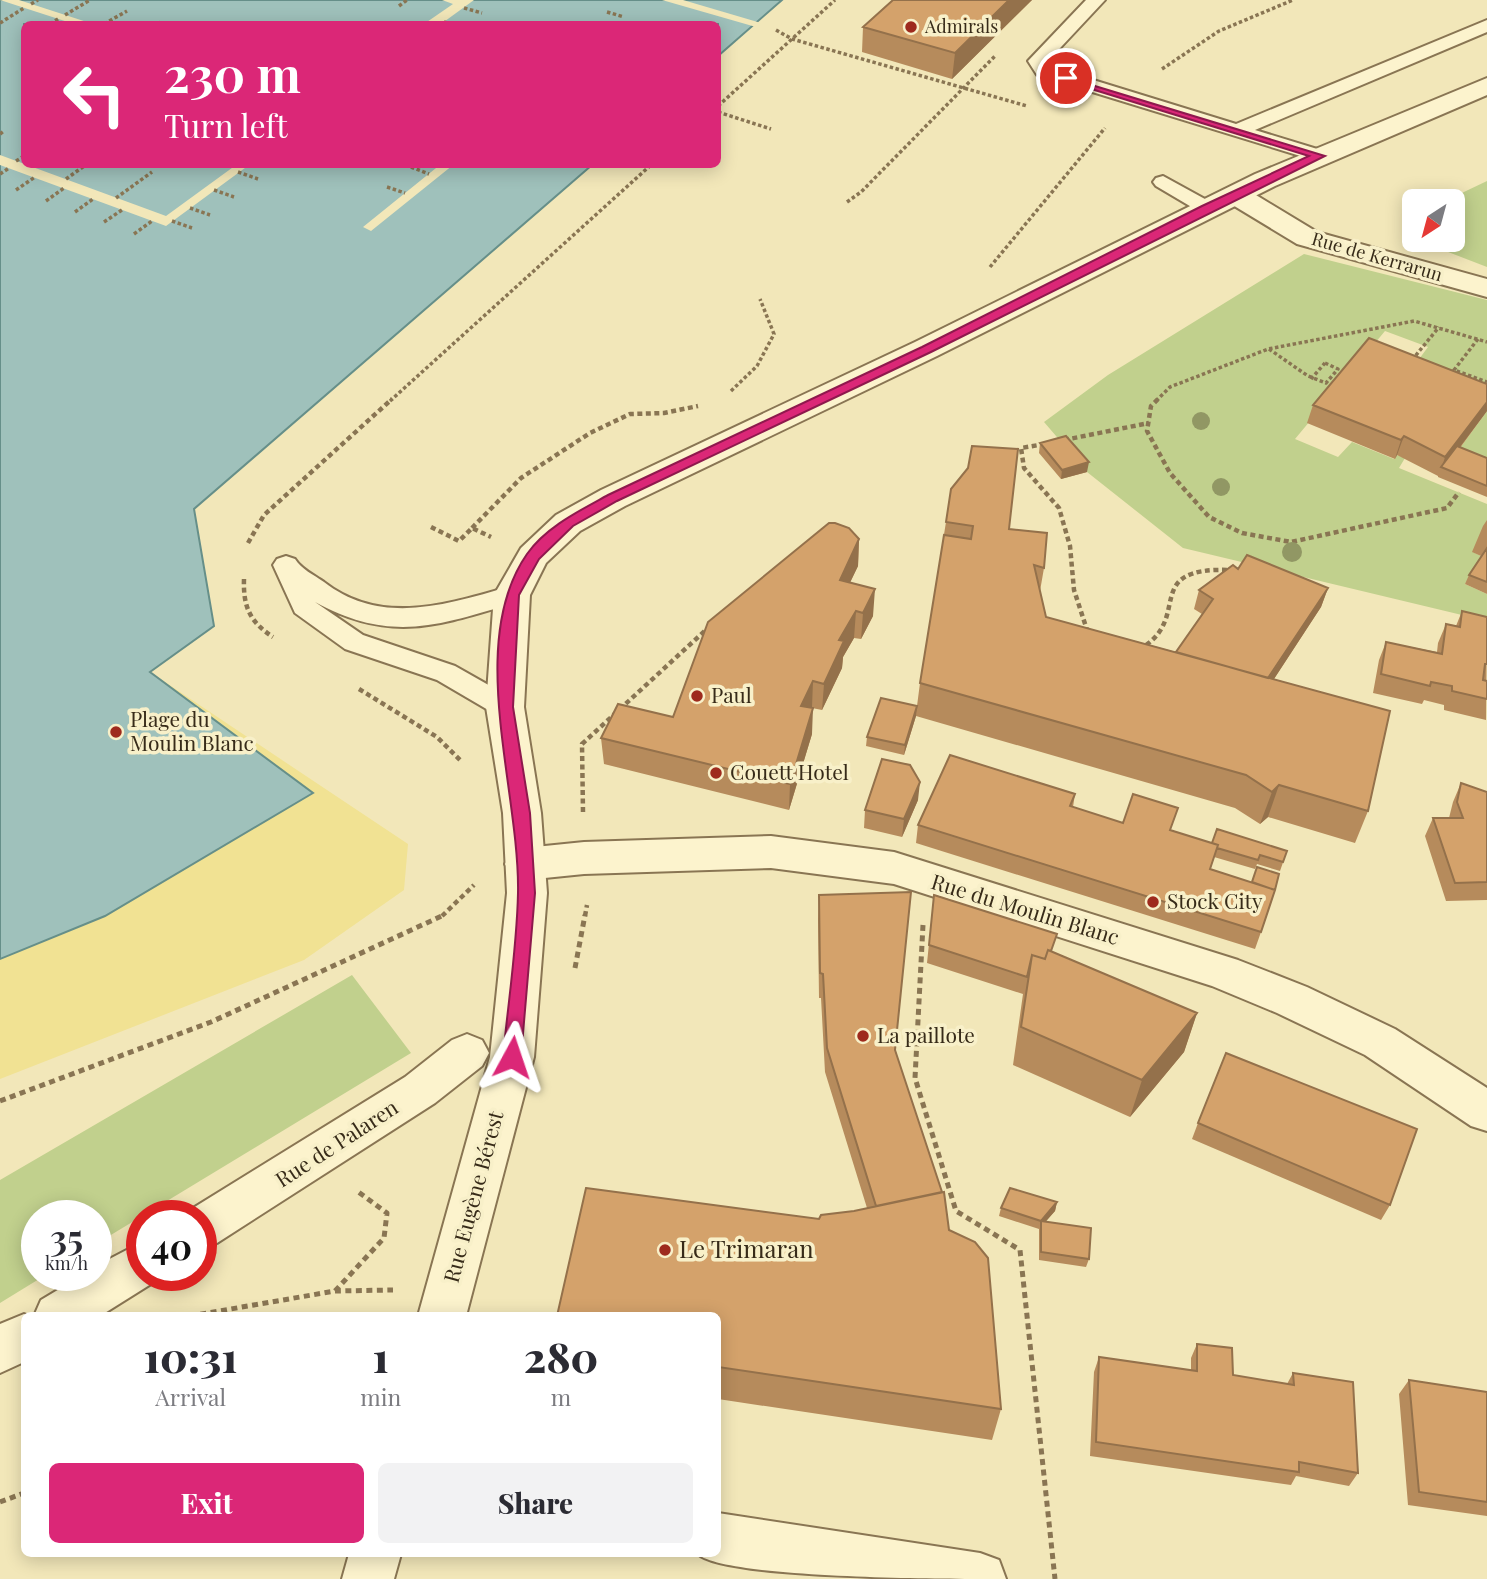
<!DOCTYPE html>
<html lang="en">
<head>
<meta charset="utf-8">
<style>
  :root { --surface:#fff; --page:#f2f2f3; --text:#2b2b33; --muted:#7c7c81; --accent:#db2777 }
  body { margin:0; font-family:"Playfair Display",serif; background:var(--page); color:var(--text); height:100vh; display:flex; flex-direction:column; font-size:26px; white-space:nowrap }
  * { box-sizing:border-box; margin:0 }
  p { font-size:23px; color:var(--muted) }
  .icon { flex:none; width:38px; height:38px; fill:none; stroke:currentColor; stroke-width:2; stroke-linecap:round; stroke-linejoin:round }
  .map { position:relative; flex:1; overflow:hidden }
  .panel { position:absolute; left:21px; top:1312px; width:700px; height:245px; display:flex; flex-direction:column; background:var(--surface); border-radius:10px; box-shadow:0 4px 18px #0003 }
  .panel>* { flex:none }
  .banner { position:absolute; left:21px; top:21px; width:700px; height:147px; border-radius:10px; box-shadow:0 4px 18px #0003; background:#db2777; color:#fff; overflow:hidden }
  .needle { width:46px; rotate:216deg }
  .tools { position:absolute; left:1402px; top:189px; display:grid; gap:14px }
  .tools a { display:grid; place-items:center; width:63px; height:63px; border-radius:10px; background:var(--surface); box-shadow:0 4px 18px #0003; font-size:35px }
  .speed { position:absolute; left:21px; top:1200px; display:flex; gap:14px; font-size:35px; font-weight:700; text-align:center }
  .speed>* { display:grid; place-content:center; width:91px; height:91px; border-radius:50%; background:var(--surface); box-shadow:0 4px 18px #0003; line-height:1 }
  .speed small { font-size:18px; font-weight:400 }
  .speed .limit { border:10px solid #d22; background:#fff; color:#111 }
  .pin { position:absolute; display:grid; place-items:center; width:60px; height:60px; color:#fff; margin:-30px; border:4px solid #fff; border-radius:50%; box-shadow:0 2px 7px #0007 }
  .me { position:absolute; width:77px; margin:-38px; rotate:5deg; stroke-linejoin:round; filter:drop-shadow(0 0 5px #0008) }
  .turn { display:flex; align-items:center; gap:24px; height:147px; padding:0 28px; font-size:32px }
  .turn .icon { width:91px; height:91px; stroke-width:2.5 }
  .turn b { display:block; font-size:49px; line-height:60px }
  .eta { display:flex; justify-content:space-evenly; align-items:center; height:119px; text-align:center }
  .eta b { font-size:42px; font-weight:800; line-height:49px }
  .action { display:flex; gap:14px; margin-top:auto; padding:14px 28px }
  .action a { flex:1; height:80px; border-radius:10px; background:var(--accent); color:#fff; font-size:28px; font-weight:800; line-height:80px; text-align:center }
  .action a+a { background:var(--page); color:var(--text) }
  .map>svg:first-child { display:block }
</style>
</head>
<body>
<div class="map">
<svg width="1487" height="1579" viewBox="0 0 1487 1579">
  <rect width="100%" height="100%" fill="#f2e7b9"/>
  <path fill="#c1d08d" d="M1487,181V267L1417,240H1452V201H1445Z
    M1304,254L1487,300V405L1408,374L1428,347L1385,331L1295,439L1338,457L1352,442L1394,459L1397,455L1405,458L1399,468L1487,504V531L1473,552L1483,557L1465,584L1487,594V621L1183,548L1087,472L1044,422L1108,375Z
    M1487,411V458L1460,448Z
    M352,975L411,1053L96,1244V1216H37V1276H44L0,1303V1180Z"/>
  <path fill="#f1e293" d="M0,542L214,626L150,672L408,844L404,890L304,960L0,1079Z"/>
  <path fill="#9fc1bb" stroke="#668f89" stroke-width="2" d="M0,0H782L718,56V24H24V164L592,165L194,509L214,626L150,672L313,793L105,916L0,959Z"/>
  <path fill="#f2e7b9" d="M0,0H19L93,24H74Z
    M442,0H474L441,24H424L453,4Z
    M662,0H683L761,23L756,27Z
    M0,155L166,216L236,165H249L166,226L0,165Z
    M441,164L453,165L371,231L363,227Z"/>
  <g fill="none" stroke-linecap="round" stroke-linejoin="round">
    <g stroke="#897553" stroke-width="4">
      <path id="service" d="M1086,0H1105L1047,62L1051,67L1236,124L1487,20V32L1255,130L1327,152L1330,156L1327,160L1320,162L1037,75L1028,61Z
        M1163,176L1214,204L1217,208L1214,212H1200L1156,186L1153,182L1156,178Z
        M286,556L295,559C301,569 314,575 324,582C382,627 448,604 512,586L521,589L525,595L521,601C442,624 393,645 315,602L363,635L455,666L515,700L518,707L515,714L505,717L495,714L437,680L345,649L295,613L273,565L277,559Z"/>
    </g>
    <g stroke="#897553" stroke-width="4">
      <path id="pedestrian" d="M467,1034L482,1040L489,1053L482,1066L435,1103L217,1243L201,1249V1216H183L185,1213L405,1077L452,1040Z
        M142,1242V1276H160L159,1279L100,1316H34L41,1300L81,1276H96V1266Z
        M24,1314L29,1316H24V1362L0,1373V1324Z"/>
    </g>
    <g stroke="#897553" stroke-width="4">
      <path id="minor" d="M1236,187L1246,189L1317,232L1487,279V297L1297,244L1226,201L1222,195L1226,189Z
        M771,836L894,852L1238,960L1307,987L1395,1029L1487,1088V1131L1471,1126L1365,1055L1277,1013L1212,986L894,884L771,868L584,874L525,880L511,875L505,864L511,853L525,848L584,842Z
        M718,1513L980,1553L999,1560L1006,1579C958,1579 723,1579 698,1554H718Z"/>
    </g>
    <g stroke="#897553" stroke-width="4">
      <path id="tertiary" d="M1487,78V95L1275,186L937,356L625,506L580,531L546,563L530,595L524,707L541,813L547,893L534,1057L466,1316H418L490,1057L507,893L503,813L486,707L494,595L521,548L556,515L601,490L915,342L1255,174Z
        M349,1554H401L394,1579H342Z"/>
    </g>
    <path stroke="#897553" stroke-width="3.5" stroke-dasharray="3.5 2.5" stroke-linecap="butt" d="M31,4L38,0
      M399,6L407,0
      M464,8L482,13
      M607,12L624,17
      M65,15L90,0
      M444,22L452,24
      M0,23L24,8
      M50,24L58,19
      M104,24L127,11
      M157,24L161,22
      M776,30L792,39L1027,106
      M1162,69L1219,31L1293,0
      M718,106L835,0
      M718,112L771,129
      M0,134L4,131
      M16,161L24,156
      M411,167L429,174
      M238,172L258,179
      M0,174L9,168
      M66,179L87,164
      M387,187L405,193
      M16,190L35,177
      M214,190L234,197
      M116,198L152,172
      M46,201L64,188
      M847,202L861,192L995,56
      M190,208L210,215
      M75,212L93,199
      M172,221L192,228
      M104,222L122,210
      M134,234L152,221
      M990,267L1105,128
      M1478,339L1454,370L1487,382
      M1269,349L1308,376L1326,383L1338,369L1325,363
      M1412,360L1439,327
      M731,391L757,366L774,334L760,299
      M390,401L652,164
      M1156,401L1170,387L1268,349L1414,321L1487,342"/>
    <path stroke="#897553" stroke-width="4.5" stroke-dasharray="5 3.5" stroke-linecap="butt" d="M1158,399L1151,406L1147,431L1170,473L1209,517L1242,533L1291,542L1447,508L1459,492
      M1064,440L1149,423
      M1045,444L1021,448L1024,468L1059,508L1070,546L1074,590L1088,633
      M431,527L459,541L472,528L491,537
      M472,528L521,478L590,433L630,414L664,413L698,406
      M248,543L264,515L392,399
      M244,579C243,607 250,622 273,637
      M1146,645C1190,614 1143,567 1230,570
      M359,689L437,737L462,762
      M583,812L582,744L708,628
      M442,916L474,885
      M585,916L587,905"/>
    <path stroke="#897553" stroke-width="5" stroke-dasharray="6 4.5" stroke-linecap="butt" d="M923,925L915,1078L956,1211L1020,1250L1055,1579
      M575,968L585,915
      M0,1101L211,1022L444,915
      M335,1291L384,1238L387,1213L357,1191
      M190,1316L335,1291L393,1290
      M0,1502L24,1493"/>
    <use href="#service" fill="#fcf3cd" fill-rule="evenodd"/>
    <use href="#pedestrian" fill="#fcf3cd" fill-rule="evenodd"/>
    <use href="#minor" fill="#fcf3cd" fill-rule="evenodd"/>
    <use href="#tertiary" fill="#fcf3cd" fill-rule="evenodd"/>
    <path stroke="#897553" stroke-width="3.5" stroke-dasharray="3.5 2.5" stroke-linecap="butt" d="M1311,379L1325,363"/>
  </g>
  <g fill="#919764">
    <circle cx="1201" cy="421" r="9"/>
    <circle cx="1221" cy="487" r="9"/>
    <circle cx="1292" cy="552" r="10"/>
  </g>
  <path fill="#b68b5c" d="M893,0H1032L952,79L862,52L863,27Z
    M1313,405L1487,411L1460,448L1487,458V497L1438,477V476L1397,455L1395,459L1307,423Z
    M1040,443L1087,472L1061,479L1039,453Z
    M1487,520V594L1465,584L1469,575L1481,556L1472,552L1483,526Z
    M946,522L1009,529L1044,568L1040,591L1046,617L1176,652L1202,614L1194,609L1199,590L1238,569L1328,588L1321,607L1274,679L1368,811L1355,843L1268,817L1260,824L1235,808L916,716L904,755L866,746L867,737L917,706L920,683Z
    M859,539L858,566L850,582L873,616L861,639L854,638L843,657L842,668L822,710L812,708V734L789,810L604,764L601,738L673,717Z
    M1462,611L1487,617L1486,720L1444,710V705L1424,700L1422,704L1373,693L1379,660L1386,642L1437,652L1438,643L1446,624L1456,626Z
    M1461,783L1487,792V900L1446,901L1425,836L1433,818H1449L1453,802Z
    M1075,794L1073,807L1123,823L1171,831L1212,843L1287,851L1280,871L1257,864L1255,869L1214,857L1210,869L1261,932L1255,949L916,843L918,825Z
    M918,800L902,837L864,828L865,810Z
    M819,895L895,1050L949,1230L1001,1409L992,1440L718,1399V1316L819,1219L867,1208L825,1072L821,998H819L818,920Z
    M934,895L1053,952L1197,1013L1184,1052L1130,1117L1013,1065L1023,994L927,963Z
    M1198,1123L1390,1205L1381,1220L1192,1139Z
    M1057,1202L1055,1211L1045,1222L1089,1259L1086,1267L1039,1260V1229L999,1216L1001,1208Z
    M1197,1344L1233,1375L1287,1384L1293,1373L1358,1473L1349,1486L1296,1476L1291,1485L1090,1456L1094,1372L1099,1357L1191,1371V1358Z
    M1409,1380L1487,1392V1516L1408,1505L1399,1394Z"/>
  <path fill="#94714b" d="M1009,0H1032L952,79L955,53Z
    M1487,402V411L1444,468L1442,467L1445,457Z
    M1404,436L1397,455L1395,459L1401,440Z
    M1089,462L1087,472L1061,479L1062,470Z
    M859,539L858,566L839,606L840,580Z
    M1328,588L1321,607L1255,708L1261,690Z
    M875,589L873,616L861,639L863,613Z
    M856,611L854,638L843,657L842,668L822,710L824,684L839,640Z
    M813,681L812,707L800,732L801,706Z
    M917,706L916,716L904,755L905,745Z
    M813,708L812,734L789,810L790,784Z
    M920,782L918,800L902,837L904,819Z
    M1279,785L1268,817L1260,824L1272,792Z
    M1197,1013L1184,1052L1130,1117L1142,1080Z
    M1057,1202L1055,1211L1041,1227V1221Z"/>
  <path fill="#d4a26b" stroke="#94714b" stroke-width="2" d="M893,0H1009L955,53L863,27Z
    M1369,338L1487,384V402L1445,457L1404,436L1401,440L1313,405Z
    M1066,436L1089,462L1062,470L1040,443Z
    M972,446L1018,449L1009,529L1047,533L1044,568L1034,565L1046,617L1390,711L1368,811L1279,785L1272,792L1246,775L920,683L944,535L971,539L973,526L946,522L951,489L968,468Z
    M1457,446L1487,458V486L1441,467Z
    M829,523H835L849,528L859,539L840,580L875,589L863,613L856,611L839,640L844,641L824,684L813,681L801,706L813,708L790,784L601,738L618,704L673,717L708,622Z
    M1487,548V582L1469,575Z
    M1247,555L1328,588L1268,678L1176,652L1213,599L1199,590L1233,565L1238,569Z
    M1462,611L1487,617V664H1485L1483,680L1487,681V699L1452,691V686L1431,682L1430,686L1381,674L1386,642L1442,654L1446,624L1460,627Z
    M881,698L917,706L905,745L867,737Z
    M950,755L1075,794L1070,806L1123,823L1133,794L1178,808L1170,830L1218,845L1210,869L1275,890L1261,932L918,825Z
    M882,759L910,765L920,782L904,819L865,810Z
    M1461,783L1487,792V882L1455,883L1433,818H1463L1457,802Z
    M1217,829L1287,851L1283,862L1260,855L1258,860L1217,848L1218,845L1212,843Z
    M1257,867L1279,874L1275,890L1252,882Z
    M911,892L895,1050L942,1192L876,1206L827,1048L823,974L820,973L819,895Z
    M934,895L1057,934L1051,951L1048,950L1045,959L1032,955L1027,977L929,945Z
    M1048,950L1197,1013L1142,1080L1021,1027L1032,955L1045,959Z
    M1226,1053L1417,1129L1390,1205L1198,1123Z
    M586,1188L819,1219L821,1215L854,1211L944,1192L949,1230L975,1242L988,1258L1001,1409L718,1367V1316H557Z
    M1010,1188L1057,1202L1041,1221L1001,1208Z
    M1041,1221L1091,1228L1089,1259L1041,1252Z
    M1197,1344L1232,1348L1233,1375L1294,1385L1293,1373L1353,1382L1358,1473L1299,1462V1472L1096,1442L1099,1357L1197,1371Z
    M1409,1380L1487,1392V1502L1419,1492Z"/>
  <path fill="#db2777" stroke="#8e194d" stroke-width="2" d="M1062,76L1325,156L931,352L617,501L573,526L539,559L519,595L513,707L530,813L535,893L521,1057L518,1063H505L503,1057C508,1003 517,947 518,893C520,791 465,643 527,554C546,527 579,511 608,495L922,347L1202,206L1309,156L1062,80Z"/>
  <g fill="#9e2a1d" stroke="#f8f0c9" stroke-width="2.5">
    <circle cx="911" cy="27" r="7"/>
    <circle cx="697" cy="696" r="7"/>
    <circle cx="116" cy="732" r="7"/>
    <circle cx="716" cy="773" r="7"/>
    <circle cx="1153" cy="902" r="7"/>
    <circle cx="863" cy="1036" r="7"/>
    <circle cx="665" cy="1250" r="7"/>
  </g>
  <g text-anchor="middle" stroke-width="7" stroke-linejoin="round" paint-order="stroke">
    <g font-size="18" fill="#372b19" stroke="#f8f0c9" text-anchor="start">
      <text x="925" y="33">Admirals</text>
    </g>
    <g font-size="18" fill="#372b19" stroke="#f8f0c9">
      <text transform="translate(1377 257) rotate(16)" y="6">Rue de Kerrarun</text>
    </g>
    <g font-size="21" fill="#372b19" stroke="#f8f0c9" text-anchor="start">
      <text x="711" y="703">Paul</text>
      <text x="130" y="727">Plage du<tspan x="130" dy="24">Moulin Blanc</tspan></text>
      <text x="730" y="780">Couett Hotel</text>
      <text x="1167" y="909">Stock City</text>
      <text x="877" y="1043">La paillote</text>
    </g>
    <g font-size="21" fill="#372b19" stroke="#f8f0c9">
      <text transform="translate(1025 910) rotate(17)" y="7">Rue du Moulin Blanc</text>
      <text transform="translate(337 1144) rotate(-33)" y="7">Rue de Palaren</text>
      <text transform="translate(474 1197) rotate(-75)" y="7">Rue Eugène Bérest</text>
    </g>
    <g font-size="24" fill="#372b19" stroke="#f8f0c9" text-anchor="start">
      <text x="679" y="1258">Le Trimaran</text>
    </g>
  </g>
</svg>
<div class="tools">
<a><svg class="needle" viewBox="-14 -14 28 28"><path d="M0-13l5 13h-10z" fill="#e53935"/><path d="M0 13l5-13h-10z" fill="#7c7c81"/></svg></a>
</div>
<div class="speed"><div>35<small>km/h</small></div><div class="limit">40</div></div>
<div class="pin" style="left:1066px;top:78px;background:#d93025"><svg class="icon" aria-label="arrive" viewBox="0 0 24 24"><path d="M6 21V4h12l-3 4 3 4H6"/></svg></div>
<svg class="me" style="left:512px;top:1057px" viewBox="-20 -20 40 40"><path d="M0-17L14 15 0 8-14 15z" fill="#db2777" stroke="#fff" stroke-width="4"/></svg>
<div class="banner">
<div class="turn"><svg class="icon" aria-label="left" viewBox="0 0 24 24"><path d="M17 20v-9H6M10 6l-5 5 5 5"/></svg><div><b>230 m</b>Turn left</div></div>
</div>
<section class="panel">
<div class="eta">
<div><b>10:31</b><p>Arrival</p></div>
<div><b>1</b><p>min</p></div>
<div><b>280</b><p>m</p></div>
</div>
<div class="action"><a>Exit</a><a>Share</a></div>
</section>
</div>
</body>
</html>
